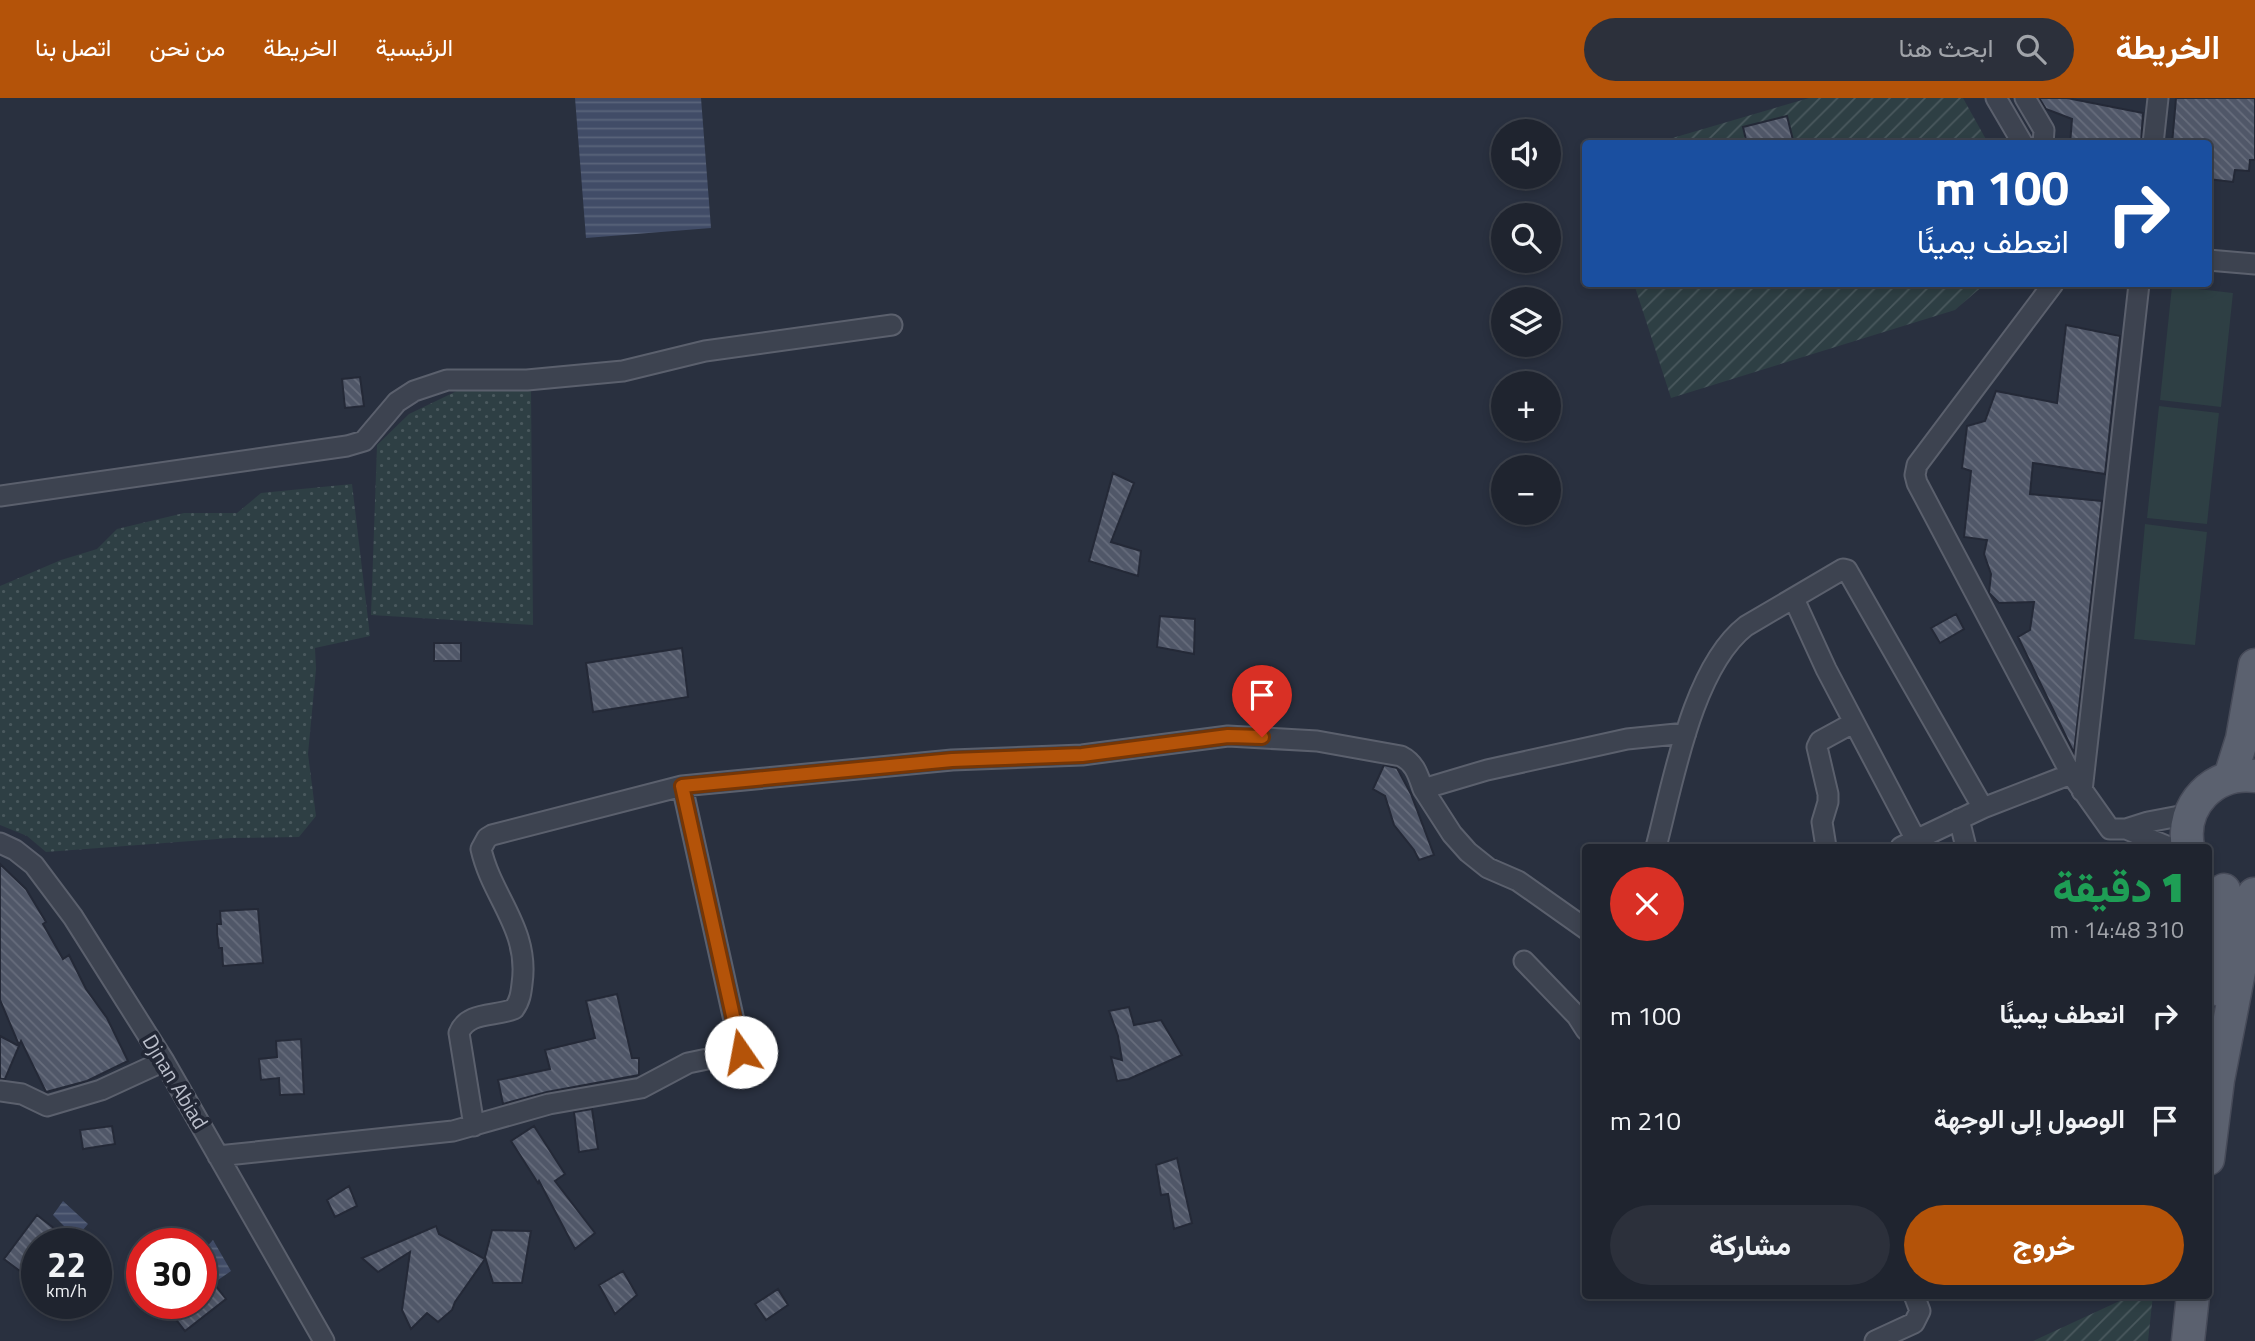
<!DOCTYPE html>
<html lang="ar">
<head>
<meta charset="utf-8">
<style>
  :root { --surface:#1f242f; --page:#2c303b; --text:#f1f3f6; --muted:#a1a4aa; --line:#3c414b; --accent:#b45309 }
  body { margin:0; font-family:"Titillium Web",Vazirmatn,sans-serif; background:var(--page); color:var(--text); direction:rtl; height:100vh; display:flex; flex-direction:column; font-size:26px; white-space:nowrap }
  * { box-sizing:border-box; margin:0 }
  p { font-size:23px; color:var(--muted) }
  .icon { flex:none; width:38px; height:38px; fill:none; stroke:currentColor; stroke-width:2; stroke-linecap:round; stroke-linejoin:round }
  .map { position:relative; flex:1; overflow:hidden; direction:ltr }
  .sheet { position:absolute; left:1582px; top:746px; width:630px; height:455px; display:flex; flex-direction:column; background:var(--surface); border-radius:7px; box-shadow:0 4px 10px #0003,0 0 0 2px var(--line); direction:rtl }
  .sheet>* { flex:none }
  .hud { position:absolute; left:1582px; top:42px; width:630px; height:147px; border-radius:7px; box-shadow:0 4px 10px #0003,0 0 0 2px var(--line); direction:rtl; background:#1a4fa0; color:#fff; overflow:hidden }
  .tools { position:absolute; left:1491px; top:21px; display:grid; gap:14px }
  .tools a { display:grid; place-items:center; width:70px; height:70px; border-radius:50%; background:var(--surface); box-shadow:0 4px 10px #0003,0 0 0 2px var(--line); font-size:35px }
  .speed { position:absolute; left:21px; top:1130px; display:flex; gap:14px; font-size:35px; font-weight:700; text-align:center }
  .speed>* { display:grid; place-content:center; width:91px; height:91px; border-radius:50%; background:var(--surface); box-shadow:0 4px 10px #0003,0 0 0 2px var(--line); line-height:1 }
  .speed small { font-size:18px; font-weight:400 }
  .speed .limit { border:10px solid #d22; background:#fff; color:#111 }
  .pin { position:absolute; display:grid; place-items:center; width:60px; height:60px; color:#fff; margin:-72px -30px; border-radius:50% 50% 50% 0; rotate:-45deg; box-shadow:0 0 7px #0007 }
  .pin .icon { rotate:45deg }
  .me { position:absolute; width:77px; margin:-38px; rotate:348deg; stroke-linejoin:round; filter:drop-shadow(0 0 5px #0008) }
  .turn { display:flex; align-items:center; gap:24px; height:147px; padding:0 28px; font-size:32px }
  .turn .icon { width:91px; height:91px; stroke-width:2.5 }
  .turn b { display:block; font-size:49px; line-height:60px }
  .round { display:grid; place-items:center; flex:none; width:74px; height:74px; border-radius:37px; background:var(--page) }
  .overview { display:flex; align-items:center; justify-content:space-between; height:119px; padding:0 28px }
  h1 { font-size:42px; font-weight:800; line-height:52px; color:#1e9e55 }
  .button { display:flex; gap:14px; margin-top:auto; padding:14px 28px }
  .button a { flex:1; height:80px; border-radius:42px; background:var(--accent); color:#fff; font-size:28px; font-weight:800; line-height:80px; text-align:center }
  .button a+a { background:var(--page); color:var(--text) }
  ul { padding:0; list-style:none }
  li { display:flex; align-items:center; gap:21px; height:105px; padding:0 28px }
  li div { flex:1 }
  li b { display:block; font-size:26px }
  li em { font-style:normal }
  header { display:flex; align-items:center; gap:42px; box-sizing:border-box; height:98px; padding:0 35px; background:var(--accent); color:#fff }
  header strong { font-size:33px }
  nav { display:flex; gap:38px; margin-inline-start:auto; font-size:24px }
  .search { width:490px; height:63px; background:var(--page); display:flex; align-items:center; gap:18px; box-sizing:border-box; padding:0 24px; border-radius:38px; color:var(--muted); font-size:26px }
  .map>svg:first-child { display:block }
</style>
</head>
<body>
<header>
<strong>الخريطة</strong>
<div class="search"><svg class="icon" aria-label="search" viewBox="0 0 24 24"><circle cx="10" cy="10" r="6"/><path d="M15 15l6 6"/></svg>ابحث هنا</div>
<nav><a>الرئيسية</a><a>الخريطة</a><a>من نحن</a><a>اتصل بنا</a></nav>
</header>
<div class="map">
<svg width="2255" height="1243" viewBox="0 0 2255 1243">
  <defs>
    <pattern id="grass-dots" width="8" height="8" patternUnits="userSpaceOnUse" patternTransform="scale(1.75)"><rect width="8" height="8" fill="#2e3f44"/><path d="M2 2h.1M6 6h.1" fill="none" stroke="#4a595e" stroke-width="1.8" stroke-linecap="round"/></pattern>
    <pattern id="garden-furrows" width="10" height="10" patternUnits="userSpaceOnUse" patternTransform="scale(1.75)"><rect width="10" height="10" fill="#2e3f44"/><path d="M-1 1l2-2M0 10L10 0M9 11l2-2" fill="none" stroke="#4a595e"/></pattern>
    <pattern id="water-rules" width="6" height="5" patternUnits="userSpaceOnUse" patternTransform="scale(1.75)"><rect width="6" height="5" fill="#414c67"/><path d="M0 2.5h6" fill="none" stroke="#5a647b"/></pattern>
    <pattern id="building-back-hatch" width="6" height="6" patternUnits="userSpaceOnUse" patternTransform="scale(1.75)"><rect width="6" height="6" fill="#505768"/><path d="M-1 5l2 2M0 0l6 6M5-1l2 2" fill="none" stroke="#676d7c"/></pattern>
  </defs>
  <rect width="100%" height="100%" fill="#29303f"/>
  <path fill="url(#grass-dots)" d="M531,290L533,527L371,517L377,347L409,316L461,291Z
    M352,386L370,538L315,550L316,571L308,656L316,718L299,739L231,740L46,754L27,738L0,727V488L61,462L97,451L117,431L184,415H237L261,395Z"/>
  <path fill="url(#garden-furrows)" d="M1809,0H1963L1988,45L1652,46Z
    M1634,186H1985L1955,212L1671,300Z
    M2153,1197L2148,1243H2033L2126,1200Z"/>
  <path fill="#2e3f44" d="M2172,188L2233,195L2221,309L2160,302Z
    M2159,308L2219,315L2207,426L2147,420Z
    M2145,426L2207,434L2195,547L2134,541Z"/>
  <path fill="url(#water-rules)" d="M575,0H701L711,130L586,140Z
    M63,1103L88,1126L76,1140L53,1117Z
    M213,1142L231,1173L218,1182L201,1155Z"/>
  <path fill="url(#building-back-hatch)" stroke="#242937" stroke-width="2" d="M2039,0H2067L2143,15L2141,46H2070L2072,21L2046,11Z
    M2176,0H2255V62H2250L2249,73L2235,72L2233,84L2208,81V46H2172Z
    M1787,18L1793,42L1780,46H1747L1743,29Z
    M2066,227L2120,238L2105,376L2033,365L2030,396L2102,403L2074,655L2018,539L2030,532L2034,504L1999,505L1989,495L1991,476L1984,456L1987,442L1964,439L1971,373L1962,370L1967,328L1985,323L1996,293L2057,305Z
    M360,279L364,308L345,310L342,281Z
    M1113,375L1134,385L1111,444L1141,453L1138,478L1089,463Z
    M1956,516L1964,531L1940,545L1931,530Z
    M1160,518L1195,521L1194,556L1157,549Z
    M434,545H461V563H434Z
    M682,550L688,599L593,614L586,565Z
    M1384,667L1397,670L1411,696L1434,757L1419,762L1414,752L1394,727L1385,698L1373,691Z
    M0,766L26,791L46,824L43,826L63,861L69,857L86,891L107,920L128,963L87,983L46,994L21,943L19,947L0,902Z
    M258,811L263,865L223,868L222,850H219L217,835V826H221L220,813Z
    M617,896L632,960H639V977L547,994L503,1006L498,982L550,971L545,952L595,940L586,903Z
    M1129,909L1134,927L1161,922L1182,957L1129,981L1117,983L1111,959L1122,962L1118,938L1109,913Z
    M0,938L19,948L5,981H0Z
    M301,941L304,996L280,997L279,980L261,982L259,961L277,959L276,943Z
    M592,1011L598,1051L579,1054L574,1014Z
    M112,1028L115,1046L83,1051L80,1032Z
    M534,1028L565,1076L555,1083L595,1135L575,1151L539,1083L538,1085L511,1043Z
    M1177,1060L1192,1125L1174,1131L1168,1096L1161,1097L1156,1067Z
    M349,1088L357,1108L335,1119L327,1102Z
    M37,1117L74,1146H37V1186L4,1161Z
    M436,1128L439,1136L485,1161L455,1204L452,1212L438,1224L427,1215L411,1231L402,1212L410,1154L378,1174L362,1160Z
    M492,1132L531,1133L522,1185H493L485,1159Z
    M201,1169L226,1201L185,1233L164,1206H201Z
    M623,1173L637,1197L615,1216L599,1187Z
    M778,1191L788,1207L766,1222L755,1206Z"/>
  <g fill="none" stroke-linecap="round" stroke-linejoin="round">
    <g stroke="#5b606d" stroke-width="23">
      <path id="minor" d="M1996,0L2023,46
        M2025,0L2044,32L2043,46
        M2153,46L2158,0
        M2208,162L2255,166
        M2053,186L1917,367L1915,377L1917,385L2071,676L2110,731H2126L2148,724L2190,716
        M0,398L347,348L364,343L397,304L414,293L447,282H527L623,273L705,253L892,227
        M1794,501L1826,571L1916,742
        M2082,693L2139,186
        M1959,721L1966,749
        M2126,731L2169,749
        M0,745L15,752L34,767L73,819L164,963L324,1243
        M1656,749C1673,685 1692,570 1746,528L1843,471L1847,472L1983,710
        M1826,749L1822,724L1828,704V696L1817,649L1820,643L1853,625
        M1901,749L1983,710L2071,676
        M1586,831L1518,783L1488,770L1468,754L1452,736L1423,691L1487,672L1627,641L1686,635
        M1524,863L1577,918L1586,932
        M0,993L22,996L47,1008L101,992L164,963
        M474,1028L459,935C468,913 495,919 514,911C520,903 521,895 522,886C530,831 492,800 481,751L487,740L492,737L682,688L952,662L1082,657L1228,638L1317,643L1401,658C1415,665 1418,677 1423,691
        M218,1058L453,1033L549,1006L641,990L688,965L741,954L682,688
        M1875,1243L1914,1225L1920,1213L1914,1197"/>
    </g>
    <g stroke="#474b59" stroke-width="35">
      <path id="primary" d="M2230,679L2242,641L2255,567
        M2188,749C2180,707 2214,673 2255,678
        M2221,892L2224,792
        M2208,1061L2218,982L2254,796
        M2188,1243L2193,1197"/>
    </g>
    <use href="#minor" stroke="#3d4350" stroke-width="19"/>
    <use href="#primary" stroke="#5b616f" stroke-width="32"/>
  </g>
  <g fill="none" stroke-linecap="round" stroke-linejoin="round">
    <g stroke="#753606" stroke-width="18">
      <path id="route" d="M741,954L682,688L952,662L1082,657L1228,638L1262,639"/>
    </g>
    <use href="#route" stroke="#b45309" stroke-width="12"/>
  </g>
  <g text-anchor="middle" stroke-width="7" stroke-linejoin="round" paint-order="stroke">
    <g font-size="21" fill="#babeca" stroke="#222735">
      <text transform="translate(175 984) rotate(59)" y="7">Djnan Abiad</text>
    </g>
  </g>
</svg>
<div class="tools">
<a><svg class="icon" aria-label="sound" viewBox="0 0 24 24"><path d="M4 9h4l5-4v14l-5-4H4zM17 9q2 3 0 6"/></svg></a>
<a><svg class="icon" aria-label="search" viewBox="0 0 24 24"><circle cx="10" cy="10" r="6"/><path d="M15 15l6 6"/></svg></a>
<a><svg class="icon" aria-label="layers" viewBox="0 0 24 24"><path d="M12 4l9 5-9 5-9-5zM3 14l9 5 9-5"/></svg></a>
<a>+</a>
<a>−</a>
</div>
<div class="speed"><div>22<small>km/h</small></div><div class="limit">30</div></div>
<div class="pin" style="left:1262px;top:639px;background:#d93025"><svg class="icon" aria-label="arrive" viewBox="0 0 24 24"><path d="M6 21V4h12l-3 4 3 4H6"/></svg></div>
<svg class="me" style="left:741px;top:954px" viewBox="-20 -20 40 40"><circle r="19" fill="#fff"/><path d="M0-13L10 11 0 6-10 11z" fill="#b45309"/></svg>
<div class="hud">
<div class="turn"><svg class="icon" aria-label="right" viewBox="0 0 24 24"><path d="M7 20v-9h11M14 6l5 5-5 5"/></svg><div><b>100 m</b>انعطف يمينًا</div></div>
</div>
<section class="sheet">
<div class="overview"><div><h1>1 دقيقة</h1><p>310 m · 14:48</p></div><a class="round" style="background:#d93025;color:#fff"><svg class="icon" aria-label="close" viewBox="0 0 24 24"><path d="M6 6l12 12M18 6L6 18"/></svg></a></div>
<ul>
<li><svg class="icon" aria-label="right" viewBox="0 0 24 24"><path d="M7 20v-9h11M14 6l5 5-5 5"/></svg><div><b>انعطف يمينًا</b></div><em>100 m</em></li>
<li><svg class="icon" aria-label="arrive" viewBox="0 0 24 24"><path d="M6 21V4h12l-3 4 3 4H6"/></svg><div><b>الوصول إلى الوجهة</b></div><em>210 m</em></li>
</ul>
<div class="button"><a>خروج</a><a>مشاركة</a></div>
</section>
</div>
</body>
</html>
